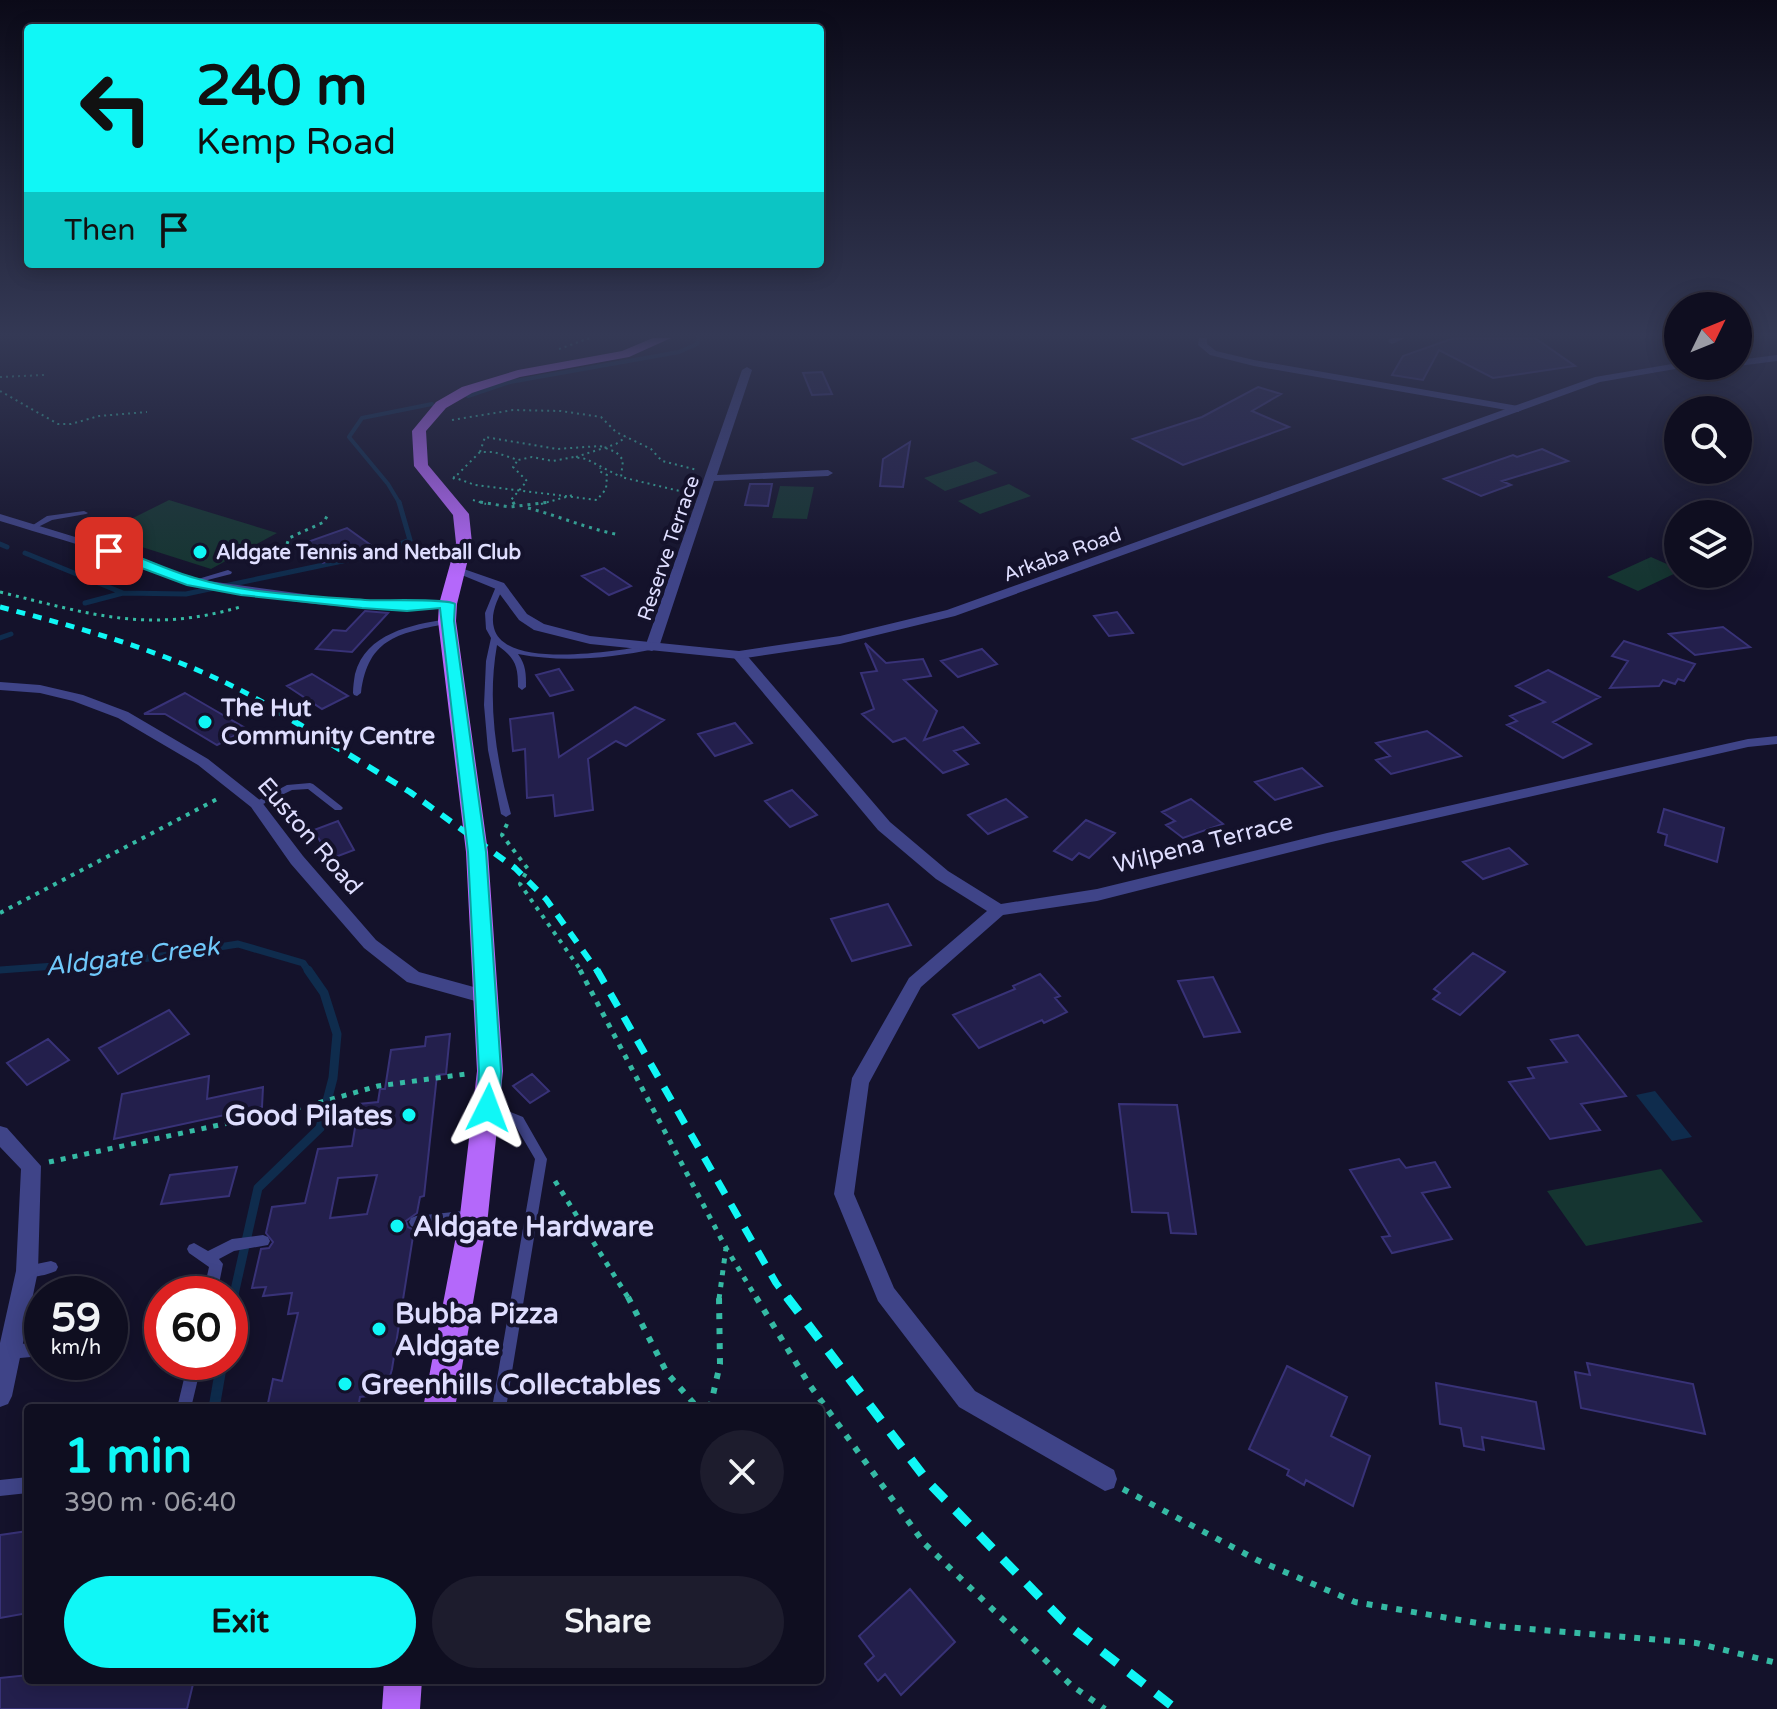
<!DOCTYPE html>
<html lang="en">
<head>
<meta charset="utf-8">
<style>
  :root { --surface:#0f0e20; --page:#1d1c2d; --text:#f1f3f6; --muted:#9b9ca5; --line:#2f2e3e; --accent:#10f7f6 }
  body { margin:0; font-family:"Varela Round",sans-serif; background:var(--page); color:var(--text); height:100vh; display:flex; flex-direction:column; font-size:30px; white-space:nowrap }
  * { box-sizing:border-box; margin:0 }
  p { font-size:26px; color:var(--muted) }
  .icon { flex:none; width:44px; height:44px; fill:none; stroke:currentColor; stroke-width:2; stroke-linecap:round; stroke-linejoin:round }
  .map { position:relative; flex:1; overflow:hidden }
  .drawer { position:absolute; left:24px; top:1404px; width:800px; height:280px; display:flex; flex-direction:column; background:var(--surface); border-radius:8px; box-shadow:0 4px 20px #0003,0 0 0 2px var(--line) }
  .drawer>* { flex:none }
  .hud { position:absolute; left:24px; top:24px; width:800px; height:244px; border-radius:8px; box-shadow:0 4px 20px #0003,0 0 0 2px var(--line); background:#10f7f6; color:#111; overflow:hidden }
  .needle { width:52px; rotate:47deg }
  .tools { position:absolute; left:1664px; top:292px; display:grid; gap:16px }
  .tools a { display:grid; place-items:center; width:88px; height:88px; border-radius:50%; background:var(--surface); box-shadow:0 4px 20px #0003,0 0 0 2px var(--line); font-size:40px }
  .speed { position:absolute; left:24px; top:1276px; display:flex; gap:16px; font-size:40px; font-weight:700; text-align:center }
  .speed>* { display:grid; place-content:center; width:104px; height:104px; border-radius:50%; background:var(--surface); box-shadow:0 4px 20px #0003,0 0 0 2px var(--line); line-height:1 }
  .speed small { font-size:20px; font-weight:400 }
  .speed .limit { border:12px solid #d22; background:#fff; color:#111 }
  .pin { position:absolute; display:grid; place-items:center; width:68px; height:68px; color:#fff; margin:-34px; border-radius:16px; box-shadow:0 4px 12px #0006 }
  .me { position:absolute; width:88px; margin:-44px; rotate:3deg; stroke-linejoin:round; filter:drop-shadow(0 0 6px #0008) }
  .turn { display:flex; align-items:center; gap:28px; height:168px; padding:0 40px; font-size:36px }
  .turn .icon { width:104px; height:104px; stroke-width:2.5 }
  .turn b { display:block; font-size:56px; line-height:68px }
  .then { display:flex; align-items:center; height:76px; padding:0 40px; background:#0003; gap:16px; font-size:30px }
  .round { display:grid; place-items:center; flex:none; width:84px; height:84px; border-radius:42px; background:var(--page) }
  .overview { display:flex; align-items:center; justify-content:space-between; height:136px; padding:0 40px }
  h1 { font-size:48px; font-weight:800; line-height:60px; color:var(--accent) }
  .action { display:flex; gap:16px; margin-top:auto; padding:16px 40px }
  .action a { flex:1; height:92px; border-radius:48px; background:var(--accent); color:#111; font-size:32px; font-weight:800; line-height:92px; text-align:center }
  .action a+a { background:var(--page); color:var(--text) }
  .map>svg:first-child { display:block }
</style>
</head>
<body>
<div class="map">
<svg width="1777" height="1709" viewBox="0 0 1777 1709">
  <rect width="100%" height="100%" fill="#14122b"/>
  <path fill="#153531" d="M976,461L998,473L945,491L924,478Z
    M1009,484L1031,496L980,514L958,501Z
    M780,486L814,487L807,519L772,518Z
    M169,500L277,533L211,569L101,534Z
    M1651,557L1678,569V572L1638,591L1607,577Z
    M1661,1169L1703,1222L1586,1246L1547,1191Z"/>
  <path fill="#0f2c4d" d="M1655,1091L1692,1137L1672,1141L1636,1095Z"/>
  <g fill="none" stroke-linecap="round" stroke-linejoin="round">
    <path stroke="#0f2c4d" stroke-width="4" d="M468,396L510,382L679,352L697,344L698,338
      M400,504L388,484L349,437L362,418L432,404"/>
    <path stroke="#0f2c4d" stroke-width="5" d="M0,544L7,547
      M25,553L123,593
      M85,603L123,593L186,594L371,555L410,540L399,502
      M0,638L11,634"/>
    <path stroke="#0f2c4d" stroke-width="7" d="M0,970L136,960L238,944L303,963L309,972"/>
    <path stroke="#0f2c4d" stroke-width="9" d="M233,1299L258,1188L320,1128L333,1078L337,1034L324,993L308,970"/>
    <path stroke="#0f2c4d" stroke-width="11" d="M230,1314L234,1297
      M214,1408L222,1362"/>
  </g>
  <path fill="#231f4c" stroke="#383277" stroke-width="2" fill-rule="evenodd" d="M1454,338H1535L1575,366L1493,378L1439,350L1423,380L1392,375L1403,356Z
    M822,372L832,394L812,395L803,373Z
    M1258,387L1281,394L1252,411L1289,427L1183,465L1133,439L1202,417Z
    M910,442L903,487L880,486L883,459Z
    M1542,449L1568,461L1502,481L1511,485L1481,496L1444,479L1513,455L1517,457Z
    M750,484H772L768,506L745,505Z
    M347,528L372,546L323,563L299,545Z
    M604,568L631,586L609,595L582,576Z
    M365,611L388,613L352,652L316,649L333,630L346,631Z
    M1117,612L1133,633L1109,636L1094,616Z
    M1723,627L1750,647L1695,655L1669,634Z
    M1624,641L1695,664L1684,681L1678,679L1675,684L1663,680L1659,686L1610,688L1628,661L1612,656Z
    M865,643L886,663L923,659L931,676L904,680L937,711L924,740L963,727L979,743L954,751L968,764L943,773L905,738L893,742L862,714L874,709L861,673L877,671Z
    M982,649L997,664L958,677L941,661Z
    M559,669L573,690L550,696L536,675Z
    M1548,670L1600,697L1553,722L1591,744L1563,758L1507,725L1517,721L1510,716L1545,702L1516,686Z
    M312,674L348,696L322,709L287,686Z
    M185,693L247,729L217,745L165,714H144Z
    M635,707L664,720L626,746L616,741L588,759L593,810L555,816L553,795L527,798L525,749L513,751L510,719L553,713L559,757Z
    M735,723L752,743L715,756L698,734Z
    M1427,731L1461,756L1391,774L1376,760L1390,756L1376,743Z
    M1302,768L1322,786L1275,800L1255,782Z
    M792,790L817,815L790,827L765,801Z
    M1006,799L1027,817L988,834L968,815Z
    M1191,799L1223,824L1183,838L1166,825L1175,821L1162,812Z
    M1664,809L1724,828L1717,862L1665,845L1667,835L1658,832Z
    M1086,820L1115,833L1089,858L1079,853L1072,860L1054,851Z
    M338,821L354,850L330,859L314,830Z
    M1509,848L1527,864L1483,879L1463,862Z
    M888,904L911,945L852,961L831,919Z
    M1473,953L1505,972L1460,1015L1433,999L1440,993L1434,989Z
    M1040,974L1060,996L1055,998L1067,1012L1044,1023L1042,1020L979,1048L953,1015L1015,989L1013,986Z
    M1213,977L1240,1032L1204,1037L1178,981Z
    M169,1010L189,1034L118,1074L99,1048Z
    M450,1034L446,1074L437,1075L424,1196L420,1197L417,1213L406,1221L408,1227L414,1230L392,1369L385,1394L360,1397L358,1408H267L273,1379L282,1381L298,1313L288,1314L292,1293L263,1296L266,1287L252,1288L261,1249L269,1248L273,1242L266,1233L272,1207L305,1203L318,1149L352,1146L359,1104L378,1102L380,1089H385L391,1050L425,1046L426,1037ZM377,1175L367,1214L330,1218L338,1178Z
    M1578,1035L1626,1096L1581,1104L1600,1130L1550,1139L1509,1082L1534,1078L1528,1068L1567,1062L1551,1040Z
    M48,1039L69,1060L27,1085L7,1063Z
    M532,1074L549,1091L530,1103L513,1086Z
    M209,1076L207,1099L263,1087L262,1107L114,1139L122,1094Z
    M1119,1104L1177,1105L1196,1234L1171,1233L1168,1213L1132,1212Z
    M1399,1159L1406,1168L1435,1162L1450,1187L1422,1193L1452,1239L1392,1253L1382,1237L1390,1236L1350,1170Z
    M237,1167L229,1196L161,1204L170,1175Z
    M1587,1363L1693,1384L1705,1434L1581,1408L1575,1372L1590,1375Z
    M1287,1366L1347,1397L1331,1436L1370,1456L1353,1506L1306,1480L1304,1485L1287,1475L1289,1470L1249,1449Z
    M1436,1383L1536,1402L1544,1449L1482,1437L1484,1450L1464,1446L1461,1428L1440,1424Z
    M28,1531V1613L0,1618V1535Z
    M910,1589L955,1642L901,1695L885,1674L878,1681L865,1664L874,1656L859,1636Z
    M28,1675V1680H194L187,1709H0V1678Z"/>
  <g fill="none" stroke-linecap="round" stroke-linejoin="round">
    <path stroke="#35baa4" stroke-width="2" stroke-dasharray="2 4" stroke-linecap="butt" d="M559,349L590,338
      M0,377L44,375
      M0,391L58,424H71L99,416L147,412
      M452,420L513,410L561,411L601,417L616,432L651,449L662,461L697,470
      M480,452L485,437L557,449L600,446L616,452L623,460L621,477L688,493
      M576,457L616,444L626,437
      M453,477L475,485L597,500L606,489L607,475L599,471L600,468
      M453,479L480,452H494L518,460L532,457L553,461L574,457L586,459L621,477
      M473,500L486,504
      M514,504L511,500L527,481L513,467L518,460
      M541,504L573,495"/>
    <path stroke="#35baa4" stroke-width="3" stroke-dasharray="3 5" stroke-linecap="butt" d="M480,502L510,507L550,502
      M513,502L515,506
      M528,508C559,516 588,529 620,535
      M287,544L289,538L324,522L328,514
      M0,592C90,614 148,634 240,607"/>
    <path stroke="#35baa4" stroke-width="4" stroke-dasharray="4 6" stroke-linecap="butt" d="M507,824L502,835L528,869L520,884L582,972
      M0,913L221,797"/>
    <path stroke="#35baa4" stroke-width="5" stroke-dasharray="5 7" stroke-linecap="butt" d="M580,970L726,1248L757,1299
      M49,1162L311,1105L378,1086L466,1074
      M555,1181L629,1299
      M719,1299L726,1248"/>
    <path stroke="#35baa4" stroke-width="6" stroke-dasharray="6 9" stroke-linecap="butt" d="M628,1297L667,1373L698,1408
      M756,1297L809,1384L924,1543L1071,1685L1105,1709
      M710,1408L720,1364L719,1297
      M1123,1489L1257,1560L1355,1602L1495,1626L1696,1643L1777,1663"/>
    <path fill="#3f4488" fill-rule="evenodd" d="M84,511L88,513L86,514L52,520L34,529L30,527L47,516Z
      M228,570L232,572L231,574L192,584L188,582Z
      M497,584H500L504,586C498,599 490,613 494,628C505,671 620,650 652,645L656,647L655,649C610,658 564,663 518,654C526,665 526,674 526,687L522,690L518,687C518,665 515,658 497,645C487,702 496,758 511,814L506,817L501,814L488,750L484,705L486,661L491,638L486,629L485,613Z
      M447,619H450V623C401,633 368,636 361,693L357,696L354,695L353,693C353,687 354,680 355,674C366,633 411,625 447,619Z
      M310,783L313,784L341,806L343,808L341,810H335L308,789L292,790L259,806L256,807L251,804L287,785Z
      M488,1103L523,1117L547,1159L506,1408H492L535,1159L515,1125L484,1111L482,1108L484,1105Z
      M472,1210L477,1212L479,1216L477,1220L472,1222L416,1228L411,1226L409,1222L411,1218L416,1216Z
      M263,1235L268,1237L270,1241L268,1245L234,1251L219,1259L223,1264L217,1294H203L209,1267L189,1253L187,1249L189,1245L194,1243L208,1251L232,1239Z
      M51,1261L56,1263L58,1267L56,1271C47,1275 31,1279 22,1275L20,1271L22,1267Z
      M110,1334L119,1336L121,1341L119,1346L110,1348Z
      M42,1342V1356L9,1359L4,1357L2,1352L4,1347L9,1345Z
      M188,1362H202L191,1408H177Z
      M28,1477V1493L0,1496V1480Z"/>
    <path fill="#3f4488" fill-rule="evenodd" d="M1199,338H1207V344L1216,351L1254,360L1518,406L1523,409L1518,412L1254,366L1210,355L1198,345Z
      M1391,338H1405L1392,344L1388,341Z
      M747,367L752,370L717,475L828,470L833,473L828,476L714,481L659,647L652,651L647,650L645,647L742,370Z
      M0,514L134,555L194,579L340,599L407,603L448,600L454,604C430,622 227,595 190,585C169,580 148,569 128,561C86,546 42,534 0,521Z
      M739,651L744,652L890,822L948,871L1001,904L1097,889L1327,833L1748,739L1777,736V744L1748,747L1327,843L1097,901L1003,915L921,987L869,1083L854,1194L894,1288L975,1391L1114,1470L1117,1479L1114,1488L1105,1491L959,1407L878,1301L834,1194L852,1078L909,978L987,911L936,879L878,830L734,658L732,655Z
      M0,682L40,685L83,695L128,712L208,759L261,801L303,856L376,940L419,972L492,992L495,997L492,1002L486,1004L407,982L364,948L291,864L251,807L198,765L118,718L73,701L40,693L0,690Z
      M0,1126L7,1128L41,1166L38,1271L12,1396L8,1404L0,1407V1343L16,1271L21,1169L0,1147Z"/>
    <path fill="#3f4488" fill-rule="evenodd" d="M1777,355V361L1738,366V360Z
      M1678,363V366H1683L1681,368L1600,382L955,616L840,644L739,659L590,644L534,630L519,620L496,589L452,571L458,567L504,583L527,614L544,624L590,636L739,651L840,636L947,610L1595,377Z"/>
    <path fill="#b468fa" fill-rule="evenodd" d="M653,338H671L629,357L520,377L472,393L446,408L426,431L428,465L469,514L472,543L457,604L456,621L488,852L503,1071L488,1215L455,1408H423L460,1215L477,1071L466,852L438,621L439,604L456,543L453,515L414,466L412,431L436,402L462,387L518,370L622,351Z
      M384,1680H422L420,1709H382Z"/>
    <path stroke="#10f7f6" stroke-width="5" stroke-dasharray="9 8" stroke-linecap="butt" d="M0,607C96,632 192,659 278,711"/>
    <path stroke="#10f7f6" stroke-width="6" stroke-dasharray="12 10" stroke-linecap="butt" d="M274,709L410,792L515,868L546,899L598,972"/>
    <path stroke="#10f7f6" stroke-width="7" stroke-dasharray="15 12" stroke-linecap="butt" d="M597,970L776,1283L788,1299"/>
    <path stroke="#10f7f6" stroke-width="9" stroke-dasharray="19 15" stroke-linecap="butt" d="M787,1297L929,1483L1063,1621L1176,1709"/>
  </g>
  <linearGradient id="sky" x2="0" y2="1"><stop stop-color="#0b0a18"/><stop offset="0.58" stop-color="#343955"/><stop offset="1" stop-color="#343955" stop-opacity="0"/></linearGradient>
  <rect width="1777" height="578" fill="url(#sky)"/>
  <path fill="#10f7f6" stroke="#0aa1a0" stroke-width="2" d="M109,547C138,555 166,570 195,578C248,594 310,596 365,600C381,601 448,598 455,604L454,621L486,852L501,1071L499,1108L496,1114L488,1116L480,1114L477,1108L479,1071L468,852L440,608L407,611L362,608L241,595L187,585L104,554L102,551Z"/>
  <g fill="#10f7f6" stroke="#14122b" stroke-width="3">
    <circle cx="200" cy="552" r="8"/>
    <circle cx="205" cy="722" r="8"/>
    <circle cx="409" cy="1115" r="8"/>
    <circle cx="397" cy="1226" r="8"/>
    <circle cx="379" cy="1329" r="8"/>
    <circle cx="345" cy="1384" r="8"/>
  </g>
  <g text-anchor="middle" stroke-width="8" stroke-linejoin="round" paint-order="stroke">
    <g font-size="20" fill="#deddfe" stroke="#14122b">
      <text transform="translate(668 548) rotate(-71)" y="7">Reserve Terrace</text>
      <text transform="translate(1062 554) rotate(-20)" y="7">Arkaba Road</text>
    </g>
    <g font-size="20" font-weight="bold" fill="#deddfe" stroke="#14122b" text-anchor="start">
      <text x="216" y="559">Aldgate Tennis and Netball Club</text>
    </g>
    <g font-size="24" font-weight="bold" fill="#deddfe" stroke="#14122b" text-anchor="start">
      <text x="221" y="716">The Hut<tspan x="221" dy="28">Community Centre</tspan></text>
    </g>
    <g font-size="24" fill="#deddfe" stroke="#14122b">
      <text transform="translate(310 836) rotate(49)" y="8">Euston Road</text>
      <text transform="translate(1203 843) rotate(-14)" y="8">Wilpena Terrace</text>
    </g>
    <g font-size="26" font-style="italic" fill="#6fc8fa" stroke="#14122b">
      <text transform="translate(132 956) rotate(-7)" y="9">Aldgate Creek</text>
    </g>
    <g font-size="28" font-weight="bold" fill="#deddfe" stroke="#14122b" text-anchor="start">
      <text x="393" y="1125" text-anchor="end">Good Pilates</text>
      <text x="413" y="1236">Aldgate Hardware</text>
      <text x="395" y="1323">Bubba Pizza<tspan x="395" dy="32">Aldgate</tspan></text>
      <text x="361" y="1394">Greenhills Collectables</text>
    </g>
  </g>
</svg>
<div class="tools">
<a><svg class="needle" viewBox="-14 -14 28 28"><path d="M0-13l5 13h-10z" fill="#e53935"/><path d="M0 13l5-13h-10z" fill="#9b9ca5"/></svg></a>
<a><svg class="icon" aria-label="search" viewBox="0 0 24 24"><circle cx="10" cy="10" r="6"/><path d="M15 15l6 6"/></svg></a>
<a><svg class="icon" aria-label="layers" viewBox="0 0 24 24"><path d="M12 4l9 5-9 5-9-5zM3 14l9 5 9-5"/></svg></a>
</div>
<div class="speed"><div>59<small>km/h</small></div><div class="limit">60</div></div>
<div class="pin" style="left:109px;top:551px;background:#d93025"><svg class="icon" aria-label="arrive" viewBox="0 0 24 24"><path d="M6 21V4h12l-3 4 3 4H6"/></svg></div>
<svg class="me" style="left:488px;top:1108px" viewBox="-20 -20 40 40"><path d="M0-17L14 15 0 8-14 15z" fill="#10f7f6" stroke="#fff" stroke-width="4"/></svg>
<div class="hud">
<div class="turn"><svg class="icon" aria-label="left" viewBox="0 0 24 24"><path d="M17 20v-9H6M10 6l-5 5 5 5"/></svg><div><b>240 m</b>Kemp Road</div></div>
<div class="then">Then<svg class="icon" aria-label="arrive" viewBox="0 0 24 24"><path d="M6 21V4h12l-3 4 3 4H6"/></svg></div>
</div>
<section class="drawer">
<div class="overview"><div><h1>1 min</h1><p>390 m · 06:40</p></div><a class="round"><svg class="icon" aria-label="close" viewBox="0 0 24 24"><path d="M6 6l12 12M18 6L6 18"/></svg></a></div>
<div class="action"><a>Exit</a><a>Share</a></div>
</section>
</div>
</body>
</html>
